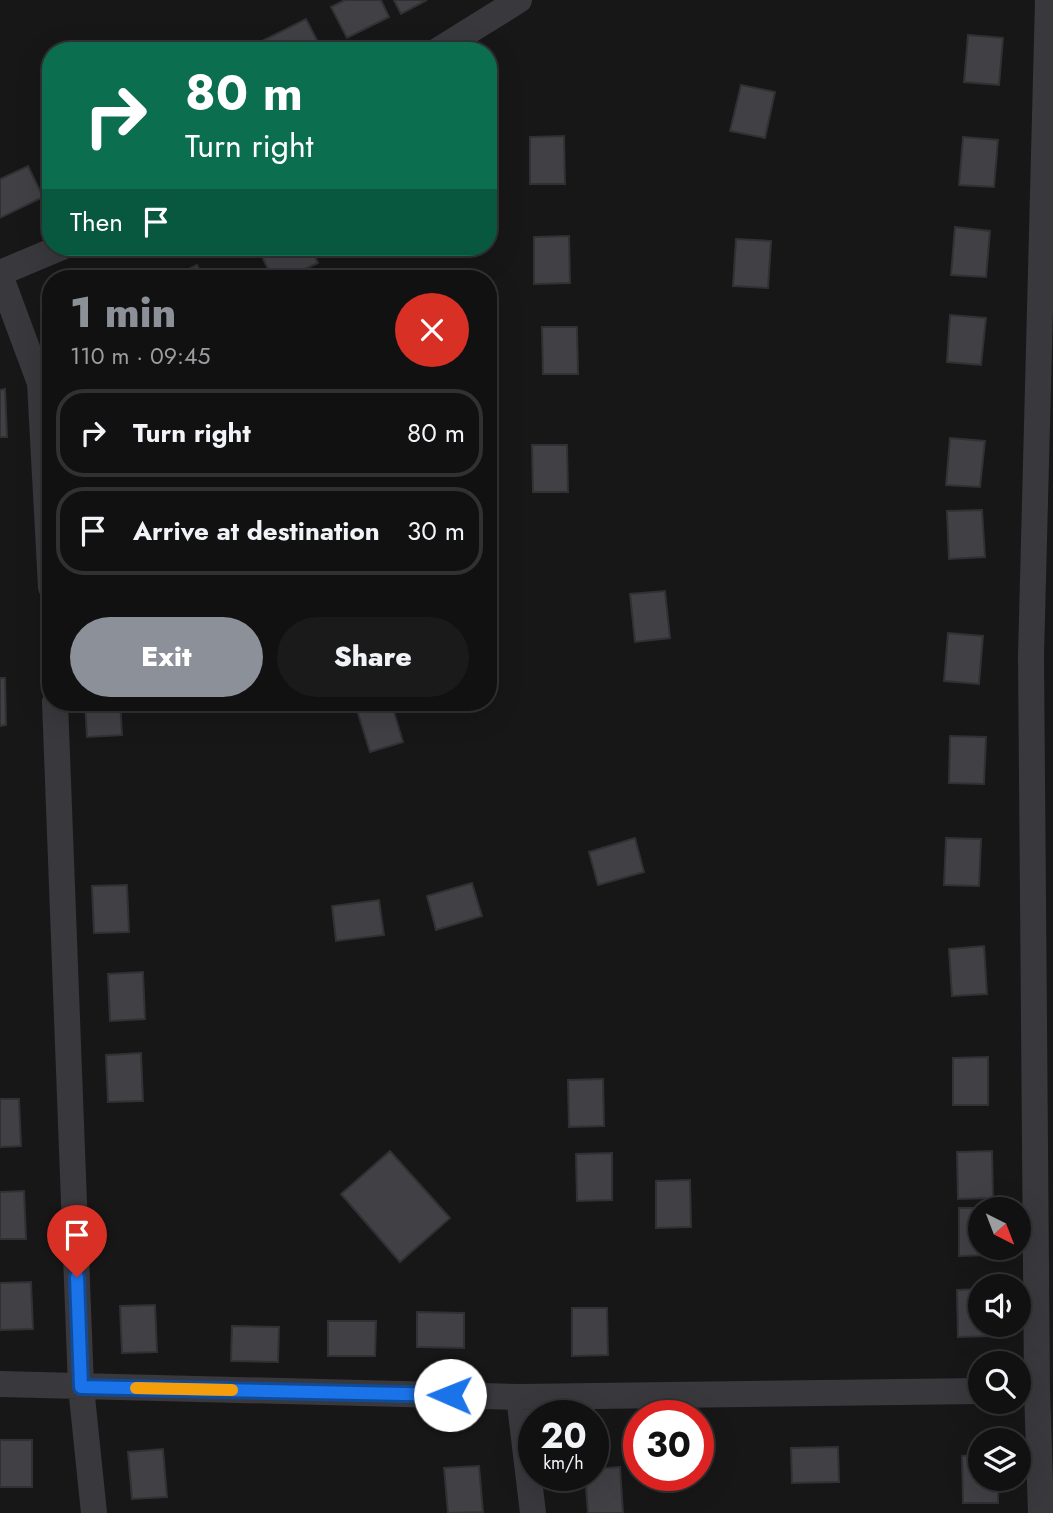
<!DOCTYPE html>
<html lang="en">
<head>
<meta charset="utf-8">
<style>
  :root { --surface:#111112; --page:#1a1a1b; --text:#f1f3f6; --muted:#9c9d9f; --line:#303132; --accent:#8c9099 }
  body { margin:0; font-family:Jost,sans-serif; background:var(--page); color:var(--text); height:100vh; display:flex; flex-direction:column; font-size:26px; white-space:nowrap }
  * { box-sizing:border-box; margin:0 }
  p { font-size:23px; color:var(--muted) }
  .icon { flex:none; width:38px; height:38px; fill:none; stroke:currentColor; stroke-width:2; stroke-linecap:round; stroke-linejoin:round }
  .map { position:relative; flex:1; overflow:hidden }
  .details { position:absolute; left:42px; top:270px; width:455px; height:441px; display:flex; flex-direction:column; background:var(--surface); border-radius:28px; box-shadow:0 7px 28px #0002,0 0 0 2px var(--line) }
  .details>* { flex:none }
  .guide { position:absolute; left:42px; top:42px; width:455px; height:214px; border-radius:28px; box-shadow:0 7px 28px #0002,0 0 0 2px var(--line); background:#0b6e4f; color:#fff; overflow:hidden }
  .needle { width:46px; rotate:138deg }
  .controls { position:absolute; left:968px; top:1197px; display:grid; gap:14px }
  .controls a { display:grid; place-items:center; width:63px; height:63px; border-radius:50%; background:var(--surface); box-shadow:0 7px 28px #0002,0 0 0 2px var(--line); font-size:35px }
  .speed { position:absolute; left:518px; top:1400px; display:flex; gap:14px; font-size:35px; font-weight:700; text-align:center }
  .speed>* { display:grid; place-content:center; width:91px; height:91px; border-radius:50%; background:var(--surface); box-shadow:0 7px 28px #0002,0 0 0 2px var(--line); line-height:1 }
  .speed small { font-size:18px; font-weight:400 }
  .speed .limit { border:10px solid #d22; background:#fff; color:#111 }
  .pin { position:absolute; display:grid; place-items:center; width:60px; height:60px; color:#fff; margin:-72px -30px; border-radius:50% 50% 50% 0; rotate:-45deg; box-shadow:0 0 7px #0007 }
  .pin .icon { rotate:45deg }
  .me { position:absolute; width:77px; margin:-38px; rotate:271deg; stroke-linejoin:round; filter:drop-shadow(0 0 5px #0008) }
  .turn { display:flex; align-items:center; gap:24px; height:147px; padding:0 28px; font-size:32px }
  .turn .icon { width:91px; height:91px; stroke-width:2.5 }
  .turn b { display:block; font-size:49px; line-height:60px }
  .then { display:flex; align-items:center; height:66px; padding:0 28px; background:#0003; gap:14px; font-size:26px }
  .round { display:grid; place-items:center; flex:none; width:74px; height:74px; border-radius:37px; background:var(--page) }
  .headline { display:flex; align-items:center; justify-content:space-between; height:119px; padding:0 28px }
  h1 { font-size:42px; font-weight:800; line-height:52px; color:var(--accent) }
  .primary-button { display:flex; gap:14px; margin-top:auto; padding:14px 28px }
  .primary-button a { flex:1; height:80px; border-radius:42px; background:var(--accent); color:#fff; font-size:28px; font-weight:800; line-height:80px; text-align:center }
  .primary-button a+a { background:var(--page); color:var(--text) }
  ul { padding:0; list-style:none }
  li { display:flex; align-items:center; gap:21px; height:88px; margin:0 14px 10px; padding:0 14px; border:4px solid var(--line); border-radius:28px }
  li div { flex:1 }
  li b { display:block; font-size:26px }
  li em { font-style:normal }
  .map>svg:first-child { display:block }
</style>
</head>
<body>
<div class="map">
<svg width="1053" height="1513" viewBox="0 0 1053 1513">
  <rect width="100%" height="100%" fill="#171718"/>
  <path fill="#414145" stroke="#313134" stroke-width="2" d="M345,0H381L389,17L347,38L331,7Z
    M394,0H427L401,14Z
    M306,19L322,50L269,51L264,40Z
    M968,35L1003,38L999,85L964,82Z
    M741,85L775,92L765,138L730,131Z
    M564,136L565,184H530V137Z
    M963,137L998,140L994,187L959,185Z
    M28,166L43,197L0,218V179Z
    M955,227L990,231L986,277L951,275Z
    M569,236L570,283L534,284V237Z
    M736,239L771,241L768,288L733,286Z
    M271,247H310L318,263L286,278H272L260,252Z
    M197,265L203,278H170Z
    M950,315L986,318L981,365L947,362Z
    M542,327H577L578,374H543Z
    M5,389L7,437H0V390Z
    M950,438L985,441L980,487L946,485Z
    M532,445H567L568,492H533Z
    M982,510L985,557L949,559L947,511Z
    M665,591L670,638L635,642L630,594Z
    M948,633L983,636L979,684L944,681Z
    M0,678H5L6,725L0,726Z
    M85,702H120L122,735L87,737Z
    M374,702H391L403,742L370,752L356,707Z
    M950,736L986,737L984,784L949,783Z
    M635,838L644,872L598,885L589,852Z
    M946,838L981,839L979,886L944,885Z
    M472,883L482,916L436,930L427,896Z
    M127,885L129,932L94,933L92,886Z
    M379,900L384,935L336,941L332,906Z
    M984,946L987,994L952,996L949,949Z
    M143,972L145,1019L110,1021L108,974Z
    M141,1053L143,1101L108,1102L106,1055Z
    M988,1057V1105H953V1058Z
    M603,1079L604,1126L569,1127L568,1080Z
    M0,1099H19L21,1146L0,1147Z
    M390,1151L450,1218L400,1262L341,1194Z
    M992,1151L993,1198L958,1199L957,1152Z
    M612,1153V1200L577,1201L576,1154Z
    M690,1180L691,1227L656,1228V1181Z
    M24,1191L26,1239H0V1192Z
    M959,1208H994L980,1209V1248H994V1255L959,1256Z
    M31,1282L33,1329L0,1330V1283Z
    M980,1289V1325H993V1336L958,1337L957,1290Z
    M155,1305L157,1352L122,1353L120,1306Z
    M572,1308H607L608,1355L572,1356Z
    M417,1312L464,1313V1348L417,1347Z
    M328,1321H376L375,1356H328Z
    M232,1326L279,1327L278,1362L231,1361Z
    M0,1440H32V1487H0Z
    M838,1447L839,1482L792,1483L791,1448Z
    M163,1449L167,1497L132,1499L128,1452Z
    M980,1455V1479H998V1503H963L962,1456Z
    M479,1466L483,1512L448,1513L444,1468Z
    M620,1467L623,1513H588L585,1475H593V1469Z"/>
  <g fill="none" stroke-linecap="round" stroke-linejoin="round">
    <path stroke="#38383d" stroke-width="26" d="M437,51L519,0
      M0,273L62,247
      M0,275L40,383L51,587
      M55,702L81,1387L94,1513
      M0,1384L519,1397L980,1391
      M519,1397L533,1513
      M1041,1513L1037,1390L1031,656L1048,0"/>
  </g>
  <g fill="none" stroke-linecap="round" stroke-linejoin="round">
    <g stroke="#114b97" stroke-width="18">
      <path id="route" d="M77,1277L81,1387L450,1395"/>
    </g>
    <use href="#route" stroke="#1a73e8" stroke-width="12"/>
    <path stroke="#f59e0b" stroke-width="12" d="M136,1388L232,1390"/>
  </g>
</svg>
<div class="controls">
<a><svg class="needle" viewBox="-14 -14 28 28"><path d="M0-13l5 13h-10z" fill="#e53935"/><path d="M0 13l5-13h-10z" fill="#9c9d9f"/></svg></a>
<a><svg class="icon" aria-label="sound" viewBox="0 0 24 24"><path d="M4 9h4l5-4v14l-5-4H4zM17 9q2 3 0 6"/></svg></a>
<a><svg class="icon" aria-label="search" viewBox="0 0 24 24"><circle cx="10" cy="10" r="6"/><path d="M15 15l6 6"/></svg></a>
<a><svg class="icon" aria-label="layers" viewBox="0 0 24 24"><path d="M12 4l9 5-9 5-9-5zM3 14l9 5 9-5"/></svg></a>
</div>
<div class="speed"><div>20<small>km/h</small></div><div class="limit">30</div></div>
<div class="pin" style="left:77px;top:1277px;background:#d93025"><svg class="icon" aria-label="arrive" viewBox="0 0 24 24"><path d="M6 21V4h12l-3 4 3 4H6"/></svg></div>
<svg class="me" style="left:450px;top:1395px" viewBox="-20 -20 40 40"><circle r="19" fill="#fff"/><path d="M0-13L10 11 0 6-10 11z" fill="#1a73e8"/></svg>
<div class="guide">
<div class="turn"><svg class="icon" aria-label="right" viewBox="0 0 24 24"><path d="M7 20v-9h11M14 6l5 5-5 5"/></svg><div><b>80 m</b>Turn right</div></div>
<div class="then">Then<svg class="icon" aria-label="arrive" viewBox="0 0 24 24"><path d="M6 21V4h12l-3 4 3 4H6"/></svg></div>
</div>
<section class="details">
<div class="headline"><div><h1>1 min</h1><p>110 m · 09:45</p></div><a class="round" style="background:#d93025;color:#fff"><svg class="icon" aria-label="close" viewBox="0 0 24 24"><path d="M6 6l12 12M18 6L6 18"/></svg></a></div>
<ul>
<li><svg class="icon" aria-label="right" viewBox="0 0 24 24"><path d="M7 20v-9h11M14 6l5 5-5 5"/></svg><div><b>Turn right</b></div><em>80 m</em></li>
<li><svg class="icon" aria-label="arrive" viewBox="0 0 24 24"><path d="M6 21V4h12l-3 4 3 4H6"/></svg><div><b>Arrive at destination</b></div><em>30 m</em></li>
</ul>
<div class="primary-button"><a>Exit</a><a>Share</a></div>
</section>
</div>
</body>
</html>
